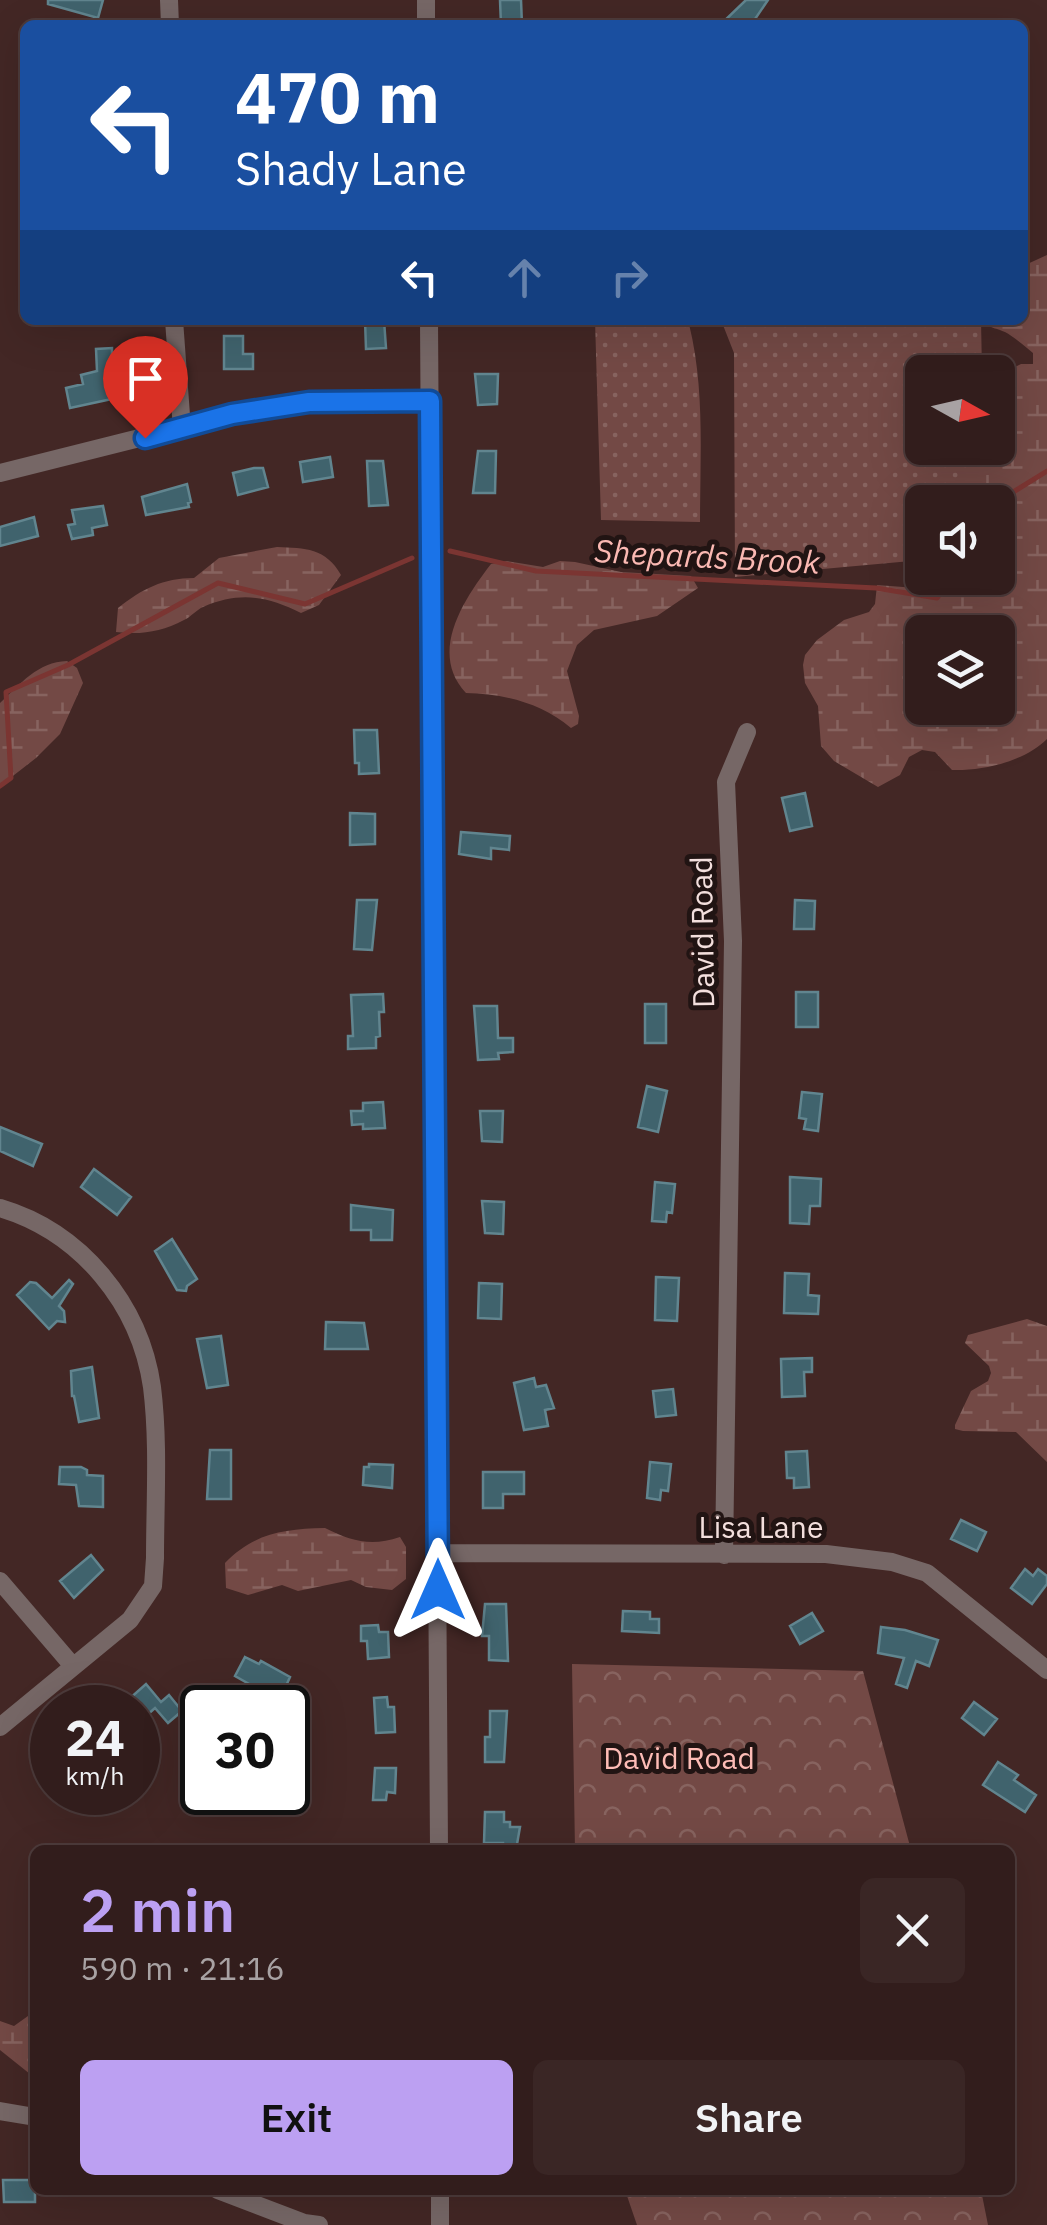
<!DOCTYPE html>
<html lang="en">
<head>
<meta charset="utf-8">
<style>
  :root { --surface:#321d1c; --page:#3a2625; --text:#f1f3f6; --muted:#a8a2a3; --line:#4d3b3b; --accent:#bca0f2 }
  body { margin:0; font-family:"IBM Plex Sans",sans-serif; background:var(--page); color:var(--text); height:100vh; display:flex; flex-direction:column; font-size:38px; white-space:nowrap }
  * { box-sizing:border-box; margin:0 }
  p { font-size:32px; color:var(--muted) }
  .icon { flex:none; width:55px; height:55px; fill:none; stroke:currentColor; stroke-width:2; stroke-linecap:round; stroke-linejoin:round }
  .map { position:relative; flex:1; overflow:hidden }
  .details { position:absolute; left:30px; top:1845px; width:985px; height:350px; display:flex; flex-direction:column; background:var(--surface); border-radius:15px; box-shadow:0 10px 40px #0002,0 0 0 2px var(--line) }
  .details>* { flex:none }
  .hud { position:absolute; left:20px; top:20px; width:1008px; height:305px; border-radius:15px; box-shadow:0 10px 40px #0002,0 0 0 2px var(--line); background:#1a4fa0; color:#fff; overflow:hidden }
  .needle { width:65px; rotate:98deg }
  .buttons { position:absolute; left:905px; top:355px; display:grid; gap:20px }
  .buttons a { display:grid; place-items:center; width:110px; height:110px; border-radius:15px; background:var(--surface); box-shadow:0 10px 40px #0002,0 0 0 2px var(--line); font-size:50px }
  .speed { position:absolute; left:30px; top:1685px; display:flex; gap:20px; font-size:50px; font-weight:700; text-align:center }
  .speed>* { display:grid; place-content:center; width:130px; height:130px; border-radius:50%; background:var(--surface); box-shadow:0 10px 40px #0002,0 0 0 2px var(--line); line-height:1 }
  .speed small { font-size:25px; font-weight:400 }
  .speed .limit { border:5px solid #111; border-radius:15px; background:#fff; color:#111 }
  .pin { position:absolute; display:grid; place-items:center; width:85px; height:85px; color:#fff; margin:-102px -42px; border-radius:50% 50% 50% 0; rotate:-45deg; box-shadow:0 0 10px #0007 }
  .pin .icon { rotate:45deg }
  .me { position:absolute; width:110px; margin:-55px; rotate:0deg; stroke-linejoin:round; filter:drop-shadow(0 0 8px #0008) }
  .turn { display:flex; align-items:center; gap:35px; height:210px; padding:0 50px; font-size:45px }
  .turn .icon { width:130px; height:130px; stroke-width:2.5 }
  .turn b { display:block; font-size:70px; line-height:85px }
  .lanes { display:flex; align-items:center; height:95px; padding:0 50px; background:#0003; justify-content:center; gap:50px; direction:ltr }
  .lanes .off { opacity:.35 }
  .round { display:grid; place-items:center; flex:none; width:105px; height:105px; border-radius:15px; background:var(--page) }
  .overview { display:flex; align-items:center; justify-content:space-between; height:170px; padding:0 50px }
  h1 { font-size:60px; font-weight:600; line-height:75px; color:var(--accent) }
  .button { display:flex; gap:20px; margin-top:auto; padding:20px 50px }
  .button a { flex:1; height:115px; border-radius:15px; background:var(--accent); color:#111; font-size:40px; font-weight:600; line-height:115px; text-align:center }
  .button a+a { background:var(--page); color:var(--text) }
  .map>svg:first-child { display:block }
</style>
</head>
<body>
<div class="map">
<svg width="1047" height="2225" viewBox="0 0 1047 2225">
  <defs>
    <pattern id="grass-dots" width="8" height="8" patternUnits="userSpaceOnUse" patternTransform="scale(2.5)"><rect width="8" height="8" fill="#734945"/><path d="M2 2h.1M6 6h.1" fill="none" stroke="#87635f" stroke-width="1.8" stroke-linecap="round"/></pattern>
    <pattern id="forest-crowns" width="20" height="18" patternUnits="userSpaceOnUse" patternTransform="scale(2.5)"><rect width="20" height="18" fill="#734945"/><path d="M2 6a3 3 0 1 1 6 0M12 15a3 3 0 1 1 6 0" fill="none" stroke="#87635f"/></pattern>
    <pattern id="wetland-marsh" width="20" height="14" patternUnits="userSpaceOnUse" patternTransform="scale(2.5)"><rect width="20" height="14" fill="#734945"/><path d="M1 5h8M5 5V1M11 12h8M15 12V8" fill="none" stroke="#87635f"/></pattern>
  </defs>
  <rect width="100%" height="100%" fill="#432725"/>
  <path fill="url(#grass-dots)" d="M595,320H686L689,324C705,389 700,455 700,522L601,520Z
    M721,320H981L982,372H922V448H983L984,502H922V560L735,577L734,353Z"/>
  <path fill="url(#forest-crowns)" d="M572,1664L863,1671L911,1850H575Z
    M625,2190H981L988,2225H637Z"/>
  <path fill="url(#wetland-marsh)" fill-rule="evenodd" d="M1047,255V739C1025,761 984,771 952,770L935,752L922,750L909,757L900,775L878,787L834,761L821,746L818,706L805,683L803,665L805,655L817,640L844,620L869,612L875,604L877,585L916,588L935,578H998V502H953L956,483L998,448V426L1007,371L1021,364H1033V353C1025,346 1014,337 1005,332C994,327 990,329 982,320H1022L1023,266ZM922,632H998V708H922Z
    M277,547C305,548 326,548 341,575L319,605L301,613C267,596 240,591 203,607C196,610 191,617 184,620C161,632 141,635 116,632L118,608C142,589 163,578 194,578L219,558Z
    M507,561L543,567L560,561L575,562L621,572L691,576L698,588L657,616L594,630L577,645L567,671L579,716L578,724L571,728C541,703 505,694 466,693C428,653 464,599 491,564Z
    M67,661L77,668L83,683L60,734L36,758L0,786V703C20,684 38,662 67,661Z
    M1027,1319L1047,1326V1462L1016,1432L963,1431L955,1429V1425L971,1391L988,1381L991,1373L989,1366L965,1343L968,1335Z
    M325,1528C351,1541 371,1547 400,1537L406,1547V1579L392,1590L366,1587L351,1580L298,1591L282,1585L248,1595L226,1588L225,1563C254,1533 284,1529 325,1528Z
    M35,2011V2078L0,2050V2021L14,2026Z"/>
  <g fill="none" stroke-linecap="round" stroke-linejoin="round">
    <path stroke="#7b3532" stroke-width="5" d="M997,502L1047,471
      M450,551L536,571L876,588L937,598L951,578
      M0,786L11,778L6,692L68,665L218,583L305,604L412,558"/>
  </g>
  <path fill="#40636d" stroke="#61858f" stroke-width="2.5" d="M48,0H103L98,18L48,4Z
    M500,0H521L522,25H501Z
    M746,0H768L751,25H720Z
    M365,320H384L386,348L366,349Z
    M224,336H243V354H253V369H224Z
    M112,348V377L117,376L121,397L70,408L66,388L83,384L81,375L97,371L96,349Z
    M475,374H498L497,404L478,405Z
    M478,451H496L495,493H473Z
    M330,457L333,477L303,482L300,462Z
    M367,461H383L388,505L369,506Z
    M254,468H263L268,487L238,495L233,473Z
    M187,484L191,502L188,503L189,507L146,515L142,497Z
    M103,506L107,525L92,528L93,535L72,539L68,525L75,524L72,510Z
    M34,517L38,536L0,546V527Z
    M354,730H377L379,773L359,774V763H355Z
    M805,793L812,826L790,831L782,798Z
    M350,813L375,814V844L350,845Z
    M461,832L510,836L509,850L491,848V859L459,854Z
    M357,900H377L372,950L354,949Z
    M795,900L815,901L814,929H794Z
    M796,992H818V1027H796Z
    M383,994L384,1012H379L380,1036L376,1037V1048L348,1049V1036H353L351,995Z
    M645,1004H666V1043H645Z
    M474,1006H497L498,1038H513V1052L498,1053L499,1059L478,1060Z
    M647,1086L667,1091L658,1132L638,1127Z
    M802,1092L822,1094L818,1131L804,1129L806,1119L799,1118Z
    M383,1102L385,1128L363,1129V1124L352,1125L351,1111H363V1103Z
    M480,1111H503L502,1142L482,1141Z
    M0,1127L42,1144L33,1166L0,1151Z
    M94,1169L131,1197L117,1215L81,1187Z
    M790,1177L821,1179L820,1206H810L809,1224L790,1223Z
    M655,1182L675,1184L672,1213L667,1212L666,1222L652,1221Z
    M482,1201L504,1202L503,1234L485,1233Z
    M351,1205L393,1210L392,1240H371V1230H351Z
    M172,1239L197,1279L187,1286L186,1291L177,1290L155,1251Z
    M785,1273L809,1274L808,1295L819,1296L818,1314L784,1313Z
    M656,1277L679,1278L677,1321L655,1320Z
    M69,1280L73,1284L59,1306L64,1311L65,1322L57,1321L49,1329L17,1295L30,1282L36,1283L52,1298Z
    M479,1283L502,1284L501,1319L478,1318Z
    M326,1322L364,1323L368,1349H325Z
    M221,1336L228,1385L207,1388L197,1339Z
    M812,1358V1372H804L805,1396L782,1397L781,1359Z
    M92,1367L99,1418L79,1422L74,1396H72L71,1371Z
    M534,1378L536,1387L546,1385L554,1408L545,1410L548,1426L524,1430L514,1383Z
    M673,1389L676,1415L656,1417L653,1391Z
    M210,1450H231V1499H207Z
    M807,1451L809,1487L794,1488V1478H787L786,1452Z
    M650,1462L671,1464L668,1491L661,1490L660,1500L647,1498Z
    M369,1464L393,1465L392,1488L363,1485L364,1467H369Z
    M60,1467H81L87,1470V1475L103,1476V1507L79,1506L76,1485L59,1484Z
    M483,1472H524V1494H503V1508H483Z
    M961,1520L986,1532L977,1551L951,1539Z
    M91,1555L103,1570L74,1598L60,1581Z
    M1025,1569L1033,1576L1038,1569L1047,1576V1584L1032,1604L1011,1588Z
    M485,1604H506L508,1661L489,1660V1636H482Z
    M623,1611L650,1612V1619H659V1633L622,1631Z
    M812,1613L823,1631L800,1644L790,1626Z
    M378,1625L379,1632H388L389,1657L368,1659L367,1641H361V1626Z
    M881,1627L905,1630L938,1640L929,1666L916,1661L907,1688L896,1684L904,1658L878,1653Z
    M245,1657L259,1664L261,1661L290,1677L281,1697L273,1694L272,1697L235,1676Z
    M146,1684L161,1702L169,1695L182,1711L168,1723L155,1708L138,1723V1708H119Z
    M387,1697L388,1707H394L395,1732L376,1733L374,1698Z
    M974,1702L997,1719L984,1735L962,1718Z
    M490,1711H507L504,1762H485V1737H490Z
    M998,1762L1018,1775L1014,1780L1036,1795L1025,1812L983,1785Z
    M375,1768H396L395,1793L387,1792L386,1800H373Z
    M485,1812H504V1822H510V1827H520L516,1850H503V1843H484Z
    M3,2180H32L35,2182V2202H4Z"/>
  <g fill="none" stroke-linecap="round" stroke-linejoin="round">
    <path stroke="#766766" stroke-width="18" d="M169,0L170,25
      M426,0V25
      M174,320L182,429
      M429,320L439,1850
      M0,473L231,415L309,402L430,401
      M0,1208C81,1232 140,1304 152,1387C159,1443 155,1502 155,1558L153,1586L130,1620L0,1727
      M438,1553L826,1554L892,1562L927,1573L1047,1670
      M724,1555L733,941L726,782L747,732
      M0,1581L72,1665
      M0,2111L35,2117
      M218,2190L304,2223L319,2225
      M440,2190V2225"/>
  </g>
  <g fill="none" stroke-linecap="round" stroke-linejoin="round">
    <g stroke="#114b97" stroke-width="25">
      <path id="route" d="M145,438L232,414L309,402L430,401L438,1590"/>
    </g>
    <use href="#route" stroke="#1a73e8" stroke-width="18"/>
  </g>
  <g text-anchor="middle" stroke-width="10" stroke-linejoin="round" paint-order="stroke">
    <g font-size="30" fill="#f3dfdd" stroke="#211413">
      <text transform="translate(703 932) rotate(-91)" y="10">David Road</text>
      <text x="761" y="1538">Lisa Lane</text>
    </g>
    <g font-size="30" fill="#fdbcb6" stroke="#211413">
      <text x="679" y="1769">David Road</text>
    </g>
    <g font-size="32" font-style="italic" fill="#fbb9b3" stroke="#211413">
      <text transform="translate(707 557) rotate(3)" y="11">Shepards Brook</text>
    </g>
  </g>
</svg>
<div class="buttons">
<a><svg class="needle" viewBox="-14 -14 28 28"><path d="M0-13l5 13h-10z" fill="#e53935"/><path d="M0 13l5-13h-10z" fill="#a8a2a3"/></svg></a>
<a><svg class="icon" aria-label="sound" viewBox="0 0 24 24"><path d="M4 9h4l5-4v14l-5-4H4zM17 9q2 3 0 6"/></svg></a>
<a><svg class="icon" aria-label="layers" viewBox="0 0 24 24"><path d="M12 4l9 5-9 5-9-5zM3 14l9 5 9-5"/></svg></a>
</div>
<div class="speed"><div>24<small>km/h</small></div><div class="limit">30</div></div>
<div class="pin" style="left:145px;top:438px;background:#d93025"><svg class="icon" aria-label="arrive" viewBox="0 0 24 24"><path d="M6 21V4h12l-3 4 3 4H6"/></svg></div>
<svg class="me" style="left:438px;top:1590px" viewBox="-20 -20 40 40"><path d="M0-17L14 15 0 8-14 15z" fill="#1a73e8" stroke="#fff" stroke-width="4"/></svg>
<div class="hud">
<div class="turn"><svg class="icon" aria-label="left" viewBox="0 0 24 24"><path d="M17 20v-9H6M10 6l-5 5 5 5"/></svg><div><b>470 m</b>Shady Lane</div></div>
<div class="lanes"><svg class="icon" aria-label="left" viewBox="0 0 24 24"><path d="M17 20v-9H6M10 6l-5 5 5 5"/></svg><svg class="icon off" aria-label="ahead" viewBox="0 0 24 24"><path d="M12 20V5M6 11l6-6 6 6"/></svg><svg class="icon off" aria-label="right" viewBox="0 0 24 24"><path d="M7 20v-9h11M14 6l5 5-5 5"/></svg></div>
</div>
<section class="details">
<div class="overview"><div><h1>2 min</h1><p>590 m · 21:16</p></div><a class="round"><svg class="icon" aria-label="close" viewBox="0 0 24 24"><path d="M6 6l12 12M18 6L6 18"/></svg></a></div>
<div class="button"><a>Exit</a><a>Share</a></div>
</section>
</div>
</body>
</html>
